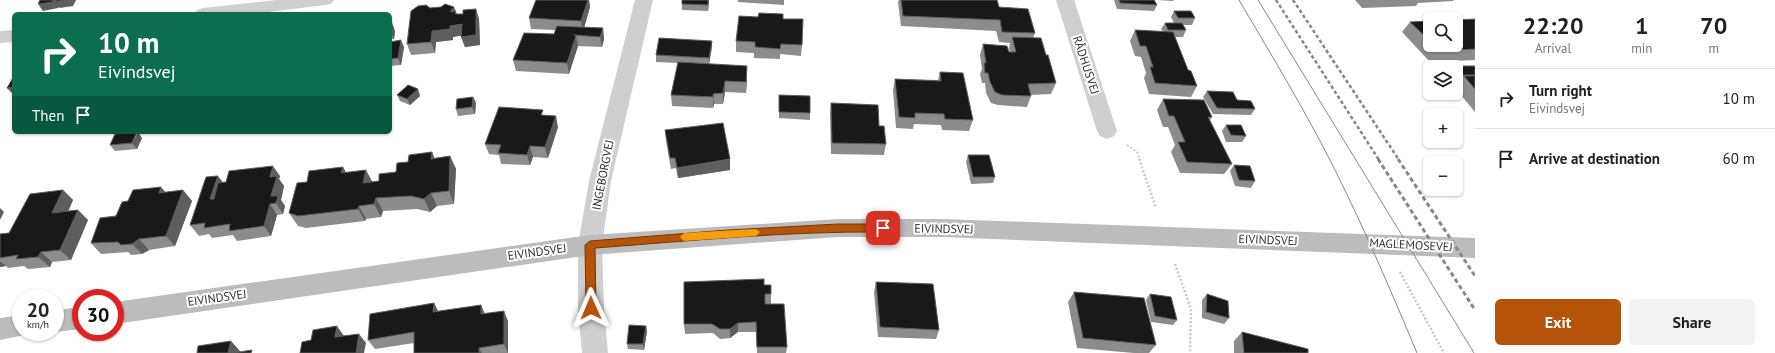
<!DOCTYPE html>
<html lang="en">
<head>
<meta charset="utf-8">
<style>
  :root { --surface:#fff; --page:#f2f2f2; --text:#202124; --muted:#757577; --line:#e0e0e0; --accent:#b45309 }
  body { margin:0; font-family:"PT Sans",sans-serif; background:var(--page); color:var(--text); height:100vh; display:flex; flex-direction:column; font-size:15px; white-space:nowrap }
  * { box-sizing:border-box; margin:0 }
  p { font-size:13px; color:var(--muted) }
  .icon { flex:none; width:22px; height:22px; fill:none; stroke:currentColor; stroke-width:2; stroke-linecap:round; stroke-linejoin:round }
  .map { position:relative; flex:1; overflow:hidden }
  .side { display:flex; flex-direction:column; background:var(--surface); width:300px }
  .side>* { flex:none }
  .top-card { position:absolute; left:12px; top:12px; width:380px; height:122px; border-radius:6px; box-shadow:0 1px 3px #0004; background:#0b6e4f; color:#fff; overflow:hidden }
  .buttons { position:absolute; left:1423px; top:12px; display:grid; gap:8px }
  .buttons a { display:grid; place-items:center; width:40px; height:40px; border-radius:6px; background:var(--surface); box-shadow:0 1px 3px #0004; font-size:20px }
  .speed { position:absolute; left:12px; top:289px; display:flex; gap:8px; font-size:20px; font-weight:700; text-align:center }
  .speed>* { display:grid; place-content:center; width:52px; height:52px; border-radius:50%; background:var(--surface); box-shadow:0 1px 3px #0004; line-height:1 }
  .speed small { font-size:10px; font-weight:400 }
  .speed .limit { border:6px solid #d22; background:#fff; color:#111 }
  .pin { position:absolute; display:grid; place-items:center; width:34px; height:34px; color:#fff; margin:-17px; border-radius:8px; box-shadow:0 2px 6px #0006 }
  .me { position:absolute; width:44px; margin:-22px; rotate:359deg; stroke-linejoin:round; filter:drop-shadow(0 0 3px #0008) }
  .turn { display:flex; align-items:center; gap:14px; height:84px; padding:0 20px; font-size:18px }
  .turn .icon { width:52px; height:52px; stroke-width:2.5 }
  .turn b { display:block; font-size:28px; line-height:34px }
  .then { display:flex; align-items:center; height:38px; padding:0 20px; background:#0003; gap:8px; font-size:15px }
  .eta { display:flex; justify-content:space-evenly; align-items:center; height:68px; text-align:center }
  .eta b { font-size:24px; font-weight:800; line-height:28px }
  .primary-button { display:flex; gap:8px; margin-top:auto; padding:8px 20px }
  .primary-button a { flex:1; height:46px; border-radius:6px; background:var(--accent); color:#fff; font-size:16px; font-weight:800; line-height:46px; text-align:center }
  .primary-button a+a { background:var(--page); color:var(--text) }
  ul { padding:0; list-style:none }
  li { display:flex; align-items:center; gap:12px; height:60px; padding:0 20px; border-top:1px solid var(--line) }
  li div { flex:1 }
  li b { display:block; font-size:15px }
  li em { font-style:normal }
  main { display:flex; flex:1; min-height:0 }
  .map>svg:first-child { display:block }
</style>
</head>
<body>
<main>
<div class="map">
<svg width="1475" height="353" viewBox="0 0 1475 353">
  <rect width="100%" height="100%" fill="#fff"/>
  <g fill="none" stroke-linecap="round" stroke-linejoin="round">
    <path stroke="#c9c9c9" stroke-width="2" stroke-dasharray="2 2" stroke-linecap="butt" d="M1127,145L1137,152L1140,160"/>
    <path stroke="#c9c9c9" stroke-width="2.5" stroke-dasharray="2 2" stroke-linecap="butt" d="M1139,159L1156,208
      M1175,264L1191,309L1190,353
      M1400,272L1444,353"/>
    <path fill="#cfcfcf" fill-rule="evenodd" d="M277,0H334L331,4L325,5L252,14H194L197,10L203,8Z
      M635,0H653L611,181L602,245L604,308L608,353H582L578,308V245L589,181Z
      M1056,0H1074L1117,131L1114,136L1107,139L1100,136L1097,131Z
      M14,30V42L0,43V31Z"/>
    <path fill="#bcbcbc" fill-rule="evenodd" d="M838,219H943L1475,238V258L943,237H838L590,255L115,324V302L590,235Z
      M81,307V329L55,332V310Z
      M21,315V332H31L30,334L0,340V318Z"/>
    <path stroke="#878787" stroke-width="1" d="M1239,0C1272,56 1306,112 1335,170C1365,230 1391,291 1417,353
      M1258,0L1474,353"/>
    <path stroke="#878787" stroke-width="2.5" stroke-dasharray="3.5 2.5" stroke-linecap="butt" d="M1276,0L1379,160
      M1293,0L1399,160"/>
    <path stroke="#878787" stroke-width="3" stroke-dasharray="4.5 3" stroke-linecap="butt" d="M1378,159L1475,310
      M1398,159L1475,276"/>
  </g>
  <path fill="#8c8c8c" d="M536,0H589L590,7L584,27L603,28L604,39L602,47L578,46L569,74L516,71L513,60L554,34L555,30L531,29L529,18Z
    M682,0H709L708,11L682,10Z
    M738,0H784V5L738,2Z
    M899,0H997L999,7L1035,33L1033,38L1046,55L1056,83L1051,94L1030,95L1031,96L1027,107L998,105L991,103L986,93L985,83H982L980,74L982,69L980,55L983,44L1010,52L1009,48L1010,43L999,42L996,31L901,26L898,2Z
    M1114,0H1154L1157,5L1154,11L1117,9Z
    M1157,0H1174L1173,1Z
    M1355,0H1454L1453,1L1418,3L1416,6L1362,8Z
    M441,7H454L457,14H463L476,9L479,19L480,45L465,47L461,35L453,37V40L436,42L435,53L411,55L407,44L430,8Z
    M1174,11L1195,18L1192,25H1183L1186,30L1183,37H1175L1188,70L1197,86L1191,97L1149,94L1144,78L1146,73L1141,57L1135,56L1130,41L1135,30L1163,32L1161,29L1165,23H1174L1171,17Z
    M783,19L802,45L801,56L780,54V59L754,58V53L736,52V41Z
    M1475,19V60L1430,62L1402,32L1410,22L1430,21V45H1456Z
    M390,20L395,31L394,39H390Z
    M712,41V47L709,64L747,77L746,93L725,92L723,104H714L713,108L672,106L671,95L678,63L656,62V55Z
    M390,42L404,47L401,65L390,66Z
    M1446,66H1475V112L1456,89V85L1459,81H1457L1456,82V67H1444Z
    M940,72L973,120L969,131L942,130L941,125L914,124L913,129L896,128L893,90L895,79L938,80Z
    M418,89L420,96L410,105L400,101L397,95Z
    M1207,91L1255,109L1251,115L1213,114L1203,97Z
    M779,95L810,113V120L779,118Z
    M473,97L476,103L475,114L458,116L456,109Z
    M1163,99L1212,117L1210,120L1232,164L1224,174L1180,173L1171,152L1175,145L1168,127H1163L1157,110Z
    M831,103L879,126L886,144L884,155L831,154L830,114Z
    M544,115L558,127L548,158L533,157L530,165L501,164L499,155L489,154L485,144Z
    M1226,125L1246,136L1242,142H1226L1222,131Z
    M665,130L730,170L678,178L676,168L671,169L666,141Z
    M142,138L137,149L115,151L110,145Z
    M432,152L434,158L450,156L456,169L454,204L437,206L430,212L417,209L383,211L381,217L366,219L365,221L306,228L298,226L289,213L307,182L343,167L346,173L372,182L379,181L396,172L408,162Z
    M968,155L995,177L993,183L971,184L966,162Z
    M1234,165L1255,181L1251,188L1235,186L1230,171Z
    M280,176L279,179L284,186L281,200L285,206L283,214L277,215L271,236L237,241L233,235L212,238L209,234L199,236L190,225L223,182Z
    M63,190L73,200L68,211L78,210L88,220L71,260L52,262L50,267L28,269L24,266L8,268L6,266L0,267V234L9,233Z
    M183,190L192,201L175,246L149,250L142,254L131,255L128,252L101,254L91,243L128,201L166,192Z
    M876,282L939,330L936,339L878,337L874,292Z
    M764,285L771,294V304L787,347L786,353H757L756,332H738L730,338L720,339L713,333L685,334L684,324Z
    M1074,292L1156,345L1149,353H1134L1077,348L1068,302Z
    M1150,294L1177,320L1173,325L1151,322L1146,300Z
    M1207,294L1229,318L1224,324L1202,318V300Z
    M434,303L438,311L481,305L485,314L508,321V353H414V343L375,349L368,340Z
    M646,326L647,331L644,350L628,349L627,344Z
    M1242,332L1308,353H1234V341Z"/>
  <path fill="#5e5e5e" d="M54,0H76L73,6L60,8L59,7L58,8L43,11L38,4Z
    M588,0H589L590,7L583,32L581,21Z
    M708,0H709L708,11Z
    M454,7L459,22L462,24L465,35L453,37V40L436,42L435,53L431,42L432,31Z
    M476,9L479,19L480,45L465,47L461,37Z
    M391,20L395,31L394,39L390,30Z
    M603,28L604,39L602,47L600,37Z
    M576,36L578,46L569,74L567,63Z
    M401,40L404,47L401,65L398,58Z
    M712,41V47L709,64V58Z
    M747,66V77L746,93V82Z
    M725,81V92L723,104V93Z
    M14,87V95L7,88Z
    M418,89L420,96L410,105L407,99Z
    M713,94L714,104L713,108Z
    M473,97L476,103L475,114L472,107Z
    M556,116L558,127L548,158L545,147Z
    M138,132L142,138L137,149L132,143Z
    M530,146L533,157L530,165L527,155Z
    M432,152L437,165L431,159Z
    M450,156L456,169L454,204L449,191Z
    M730,159V170L678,178L677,168Z
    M273,166L280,176L279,179L284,186L281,200L285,206L283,214L271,196L270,177Z
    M343,167L350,180L341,173Z
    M366,170L373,183H363Z
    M218,176L226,186L218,210L210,199Z
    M161,187L170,197L159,193Z
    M63,190L73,200L63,224L52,213Z
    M183,190L192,201L175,246L166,236Z
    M431,193L437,206L430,212L424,199Z
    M376,198L383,211L381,217L374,204Z
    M270,204L277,215L271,236L264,226Z
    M359,206L366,219L365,221L358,209Z
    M0,208L4,212L0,220Z
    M78,210L88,220L71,260L60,250Z
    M139,239L149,250L142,254L132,244Z
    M41,252L52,262L50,267L38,257Z
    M0,261L6,266L0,267Z
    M434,303L439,313L433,312Z
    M481,305L485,315L481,314Z
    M504,311L508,321V353L504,344Z
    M738,323V332L730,338V329Z
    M337,326L344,336L335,337Z
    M646,326L647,331L644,350L643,344Z
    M359,334L366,343L364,353H356Z
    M231,341L240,351V353H228Z
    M479,348L482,353H479Z"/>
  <path fill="#191919" stroke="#5e5e5e" d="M40,0H54L53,2L38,4Z
    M56,0H66L55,2Z
    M536,0H588L581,21L529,18Z
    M682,0H708V5L682,4Z
    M901,0H997L999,7L1028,9L1035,33L1002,32L1000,20L903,16Z
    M1119,0H1154L1157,5L1120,3Z
    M445,4L454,7L450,12L456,11L455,14H463V10L476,9V35L461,37L462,24L450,26V29L432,31L431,42L407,44L411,11L418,6L426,5L430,8L441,7Z
    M1174,11H1191L1195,18H1178Z
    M385,13V14H374Z
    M759,13L783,14V19H803L802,45L781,44L780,49L755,47V42L736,41L739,16L758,17Z
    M1475,19V49L1439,51L1434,45H1456V20Z
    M1430,21V41L1410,22Z
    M1165,23H1182L1186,30H1168Z
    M557,26L603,28L600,37L574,35L576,36L567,63L513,60L524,33L554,34Z
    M1135,30L1173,32L1188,70L1191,71L1197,86L1155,83L1150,67H1153L1146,46H1140Z
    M1012,37L1041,38L1046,55H1048L1056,83L1028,84L1031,96L1002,95L995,92L990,82L988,73H985L984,63H986L983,44L1007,46L1009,52H1016Z
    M659,38L712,41L709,58L656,55Z
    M401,40L398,58L390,59V42Z
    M678,62L747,66L746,82L725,81L723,93L713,94V97L671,95Z
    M1446,66H1475V75H1460L1461,77H1456V67H1447Z
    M940,72L963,73L973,120L945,119L944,114L915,113V118L899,117L895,79L941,81Z
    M14,76V87L7,88Z
    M1464,76H1475V89Z
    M408,85L418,89L407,99L397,95Z
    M1207,91L1233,92L1237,100L1251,101L1255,109L1217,108Z
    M779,95L810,96V113L779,112Z
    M473,97L472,107L456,109L457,99Z
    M1163,99L1204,100L1212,117H1208L1232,164L1187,162L1178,142H1185L1174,116H1169Z
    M831,103L878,105L879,126H884L886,144L832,143Z
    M499,107L543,110L541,115L556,116L545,147L530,146L527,155L498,153L501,145L485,144Z
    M723,123L730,159L677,168L675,158H670L665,130Z
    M1226,125H1241L1246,136L1231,135Z
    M137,132L132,143L110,145L115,134Z
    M432,152L431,159L450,156L449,191L431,193L424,199L411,196L376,198L374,204L359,206L358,209L298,216L289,213L297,183L307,182L309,171L343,167L341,173L366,170L363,183L379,181V174L396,172L397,163L408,162L409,155Z
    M968,155H989L995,177H973Z
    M1234,165L1250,166L1255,181L1239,180Z
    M273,166L270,177L277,176L271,196H278L276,203L270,204L264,226L229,231L230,224L204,228L205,223L190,225L206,177L218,176L210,199H214L218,183L226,182L229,171Z
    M161,187L159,193L183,190L166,236L139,239L132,244L121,245L118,242L91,243L100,218L116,216L122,202L128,201L133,190Z
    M63,190L52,213L78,210L60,250L41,252L38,257L16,259L18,255L0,258V234L9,233L30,194Z
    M764,279V285H771V294H765V304H784L787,347H757L756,322L738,323L730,329H720L712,324H684V282Z
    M876,282L933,284L939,330L880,327Z
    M1074,292L1144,298L1156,345L1083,338Z
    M1150,294L1171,297L1177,320L1155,316Z
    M1207,294L1228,301L1229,318L1206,312Z
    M434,303L433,312L481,305V314L504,311V344L479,348V353H414V332L368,340L370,314Z
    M629,325L646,326L643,344H627Z
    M337,326L335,337L359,334L356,353H300L302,342L311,340L313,330Z
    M1242,332L1308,349V353H1244Z
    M231,341L228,353H197L198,346Z
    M252,350L251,353H233Z"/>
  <path fill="#b45309" stroke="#753606" d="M838,224H883L888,228L883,232C787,231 691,241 595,248L596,308L595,311H588L586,308L585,245L590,241L728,230Z"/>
  <path fill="#f59e0b" d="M756,229L760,232L756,236L684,241L680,237L684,233Z"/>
  <g text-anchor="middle" stroke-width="4" stroke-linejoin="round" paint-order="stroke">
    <g font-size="12" fill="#323232" stroke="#fff">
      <text transform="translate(1086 65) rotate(72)" y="4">RÅDHUSVEJ</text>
      <text transform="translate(603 175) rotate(-79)" y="4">INGEBORGVEJ</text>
      <text transform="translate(944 229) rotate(1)" y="4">EIVINDSVEJ</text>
      <text transform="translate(1268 240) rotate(2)" y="4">EIVINDSVEJ</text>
      <text transform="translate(1411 245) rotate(3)" y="4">MAGLEMOSEVEJ</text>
      <text transform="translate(537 252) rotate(-8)" y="4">EIVINDSVEJ</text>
      <text transform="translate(217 298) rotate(-8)" y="4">EIVINDSVEJ</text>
    </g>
  </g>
</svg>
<div class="buttons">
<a><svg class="icon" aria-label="search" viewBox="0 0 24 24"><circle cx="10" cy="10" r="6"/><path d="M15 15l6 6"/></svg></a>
<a><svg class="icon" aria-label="layers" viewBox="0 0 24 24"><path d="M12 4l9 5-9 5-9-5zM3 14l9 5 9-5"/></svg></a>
<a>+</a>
<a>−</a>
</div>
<div class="speed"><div>20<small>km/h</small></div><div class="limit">30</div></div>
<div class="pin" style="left:883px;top:228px;background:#d93025"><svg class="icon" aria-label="arrive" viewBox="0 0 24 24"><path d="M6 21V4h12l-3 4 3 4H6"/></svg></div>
<svg class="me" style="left:591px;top:308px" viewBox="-20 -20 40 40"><path d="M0-17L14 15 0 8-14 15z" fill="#b45309" stroke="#fff" stroke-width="4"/></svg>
<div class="top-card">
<div class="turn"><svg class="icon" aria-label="right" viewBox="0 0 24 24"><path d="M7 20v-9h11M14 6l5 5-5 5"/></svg><div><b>10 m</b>Eivindsvej</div></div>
<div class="then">Then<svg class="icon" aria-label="arrive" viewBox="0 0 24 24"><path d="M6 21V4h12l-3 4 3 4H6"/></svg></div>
</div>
</div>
<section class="side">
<div class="eta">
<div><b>22:20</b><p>Arrival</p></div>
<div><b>1</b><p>min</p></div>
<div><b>70</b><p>m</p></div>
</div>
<ul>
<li><svg class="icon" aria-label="right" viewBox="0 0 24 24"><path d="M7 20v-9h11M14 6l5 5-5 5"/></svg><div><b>Turn right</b><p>Eivindsvej</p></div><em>10 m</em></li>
<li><svg class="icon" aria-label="arrive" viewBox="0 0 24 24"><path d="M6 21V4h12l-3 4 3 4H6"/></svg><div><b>Arrive at destination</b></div><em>60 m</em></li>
</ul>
<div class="primary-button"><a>Exit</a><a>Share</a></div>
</section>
</main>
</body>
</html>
